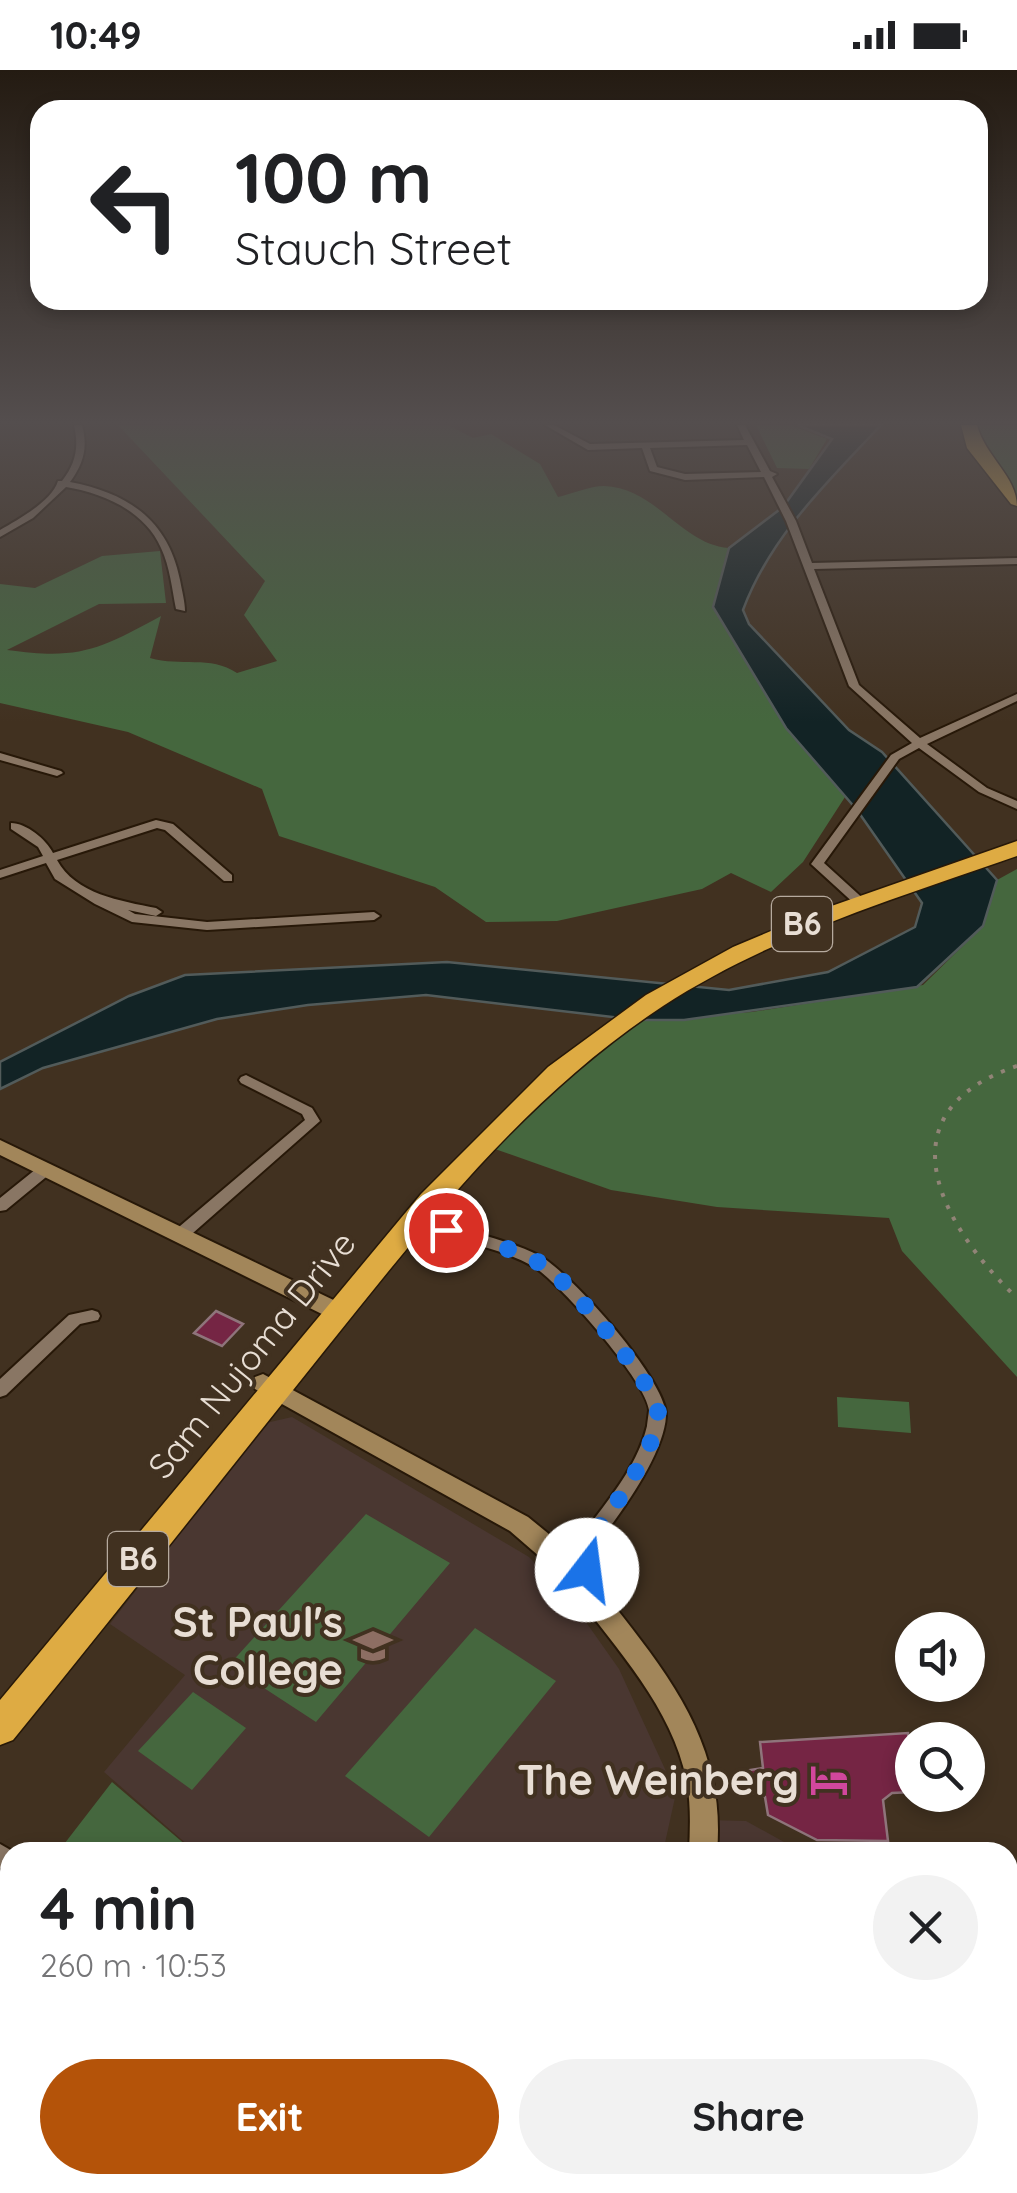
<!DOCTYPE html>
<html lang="en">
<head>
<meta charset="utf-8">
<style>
  :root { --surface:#fff; --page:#f2f2f2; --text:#202124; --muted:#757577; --accent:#b45309 }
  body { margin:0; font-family:Quicksand,sans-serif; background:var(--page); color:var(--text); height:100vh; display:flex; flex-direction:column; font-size:38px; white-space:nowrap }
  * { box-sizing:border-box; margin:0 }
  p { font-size:32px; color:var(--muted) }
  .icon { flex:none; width:55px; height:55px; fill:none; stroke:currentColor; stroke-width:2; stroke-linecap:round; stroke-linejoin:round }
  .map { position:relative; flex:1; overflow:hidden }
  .panel { position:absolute; left:0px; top:1772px; width:1018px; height:352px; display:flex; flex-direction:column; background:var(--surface); border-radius:30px 30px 0 0; box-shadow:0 5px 15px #0003 }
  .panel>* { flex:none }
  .banner { position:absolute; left:30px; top:30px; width:958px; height:210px; border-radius:30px; box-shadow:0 5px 15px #0003; background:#fff; color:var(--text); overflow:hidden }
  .controls { position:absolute; left:895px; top:1542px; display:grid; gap:20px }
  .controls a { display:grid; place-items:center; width:90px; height:90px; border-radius:50%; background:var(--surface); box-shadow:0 5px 15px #0003; font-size:50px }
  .pin { position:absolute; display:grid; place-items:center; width:85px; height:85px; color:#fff; margin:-42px; border:5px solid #fff; border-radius:50%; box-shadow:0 2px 10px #0007 }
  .me { position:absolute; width:110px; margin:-55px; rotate:15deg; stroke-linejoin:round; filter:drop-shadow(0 0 8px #0008) }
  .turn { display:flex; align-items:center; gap:35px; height:210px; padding:0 40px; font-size:45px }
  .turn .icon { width:130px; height:130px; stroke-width:2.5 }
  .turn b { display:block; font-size:70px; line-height:85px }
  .round { display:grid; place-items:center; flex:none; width:105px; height:105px; border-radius:52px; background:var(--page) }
  .head { display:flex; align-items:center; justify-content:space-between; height:170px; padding:0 40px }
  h1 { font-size:60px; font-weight:800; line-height:75px }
  .action { display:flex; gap:20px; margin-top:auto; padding:20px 40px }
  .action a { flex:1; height:115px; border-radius:60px; background:var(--accent); color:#fff; font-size:40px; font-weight:800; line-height:115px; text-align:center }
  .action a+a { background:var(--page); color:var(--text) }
  .status { display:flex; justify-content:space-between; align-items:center; height:70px; padding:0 50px; background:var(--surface); direction:ltr }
  .status svg { height:28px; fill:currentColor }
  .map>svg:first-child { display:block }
</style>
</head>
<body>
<div class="status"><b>10:49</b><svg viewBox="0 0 49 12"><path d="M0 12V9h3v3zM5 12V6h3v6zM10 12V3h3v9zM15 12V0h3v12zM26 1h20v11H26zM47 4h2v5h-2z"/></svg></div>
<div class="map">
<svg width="1017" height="2123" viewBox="0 0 1017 2123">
  <rect width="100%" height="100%" fill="#413120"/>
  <path fill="#4a3731" d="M292,1347L529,1487L569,1528L619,1599L676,1723L663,1782H196L104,1702L185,1605L110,1554L266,1353Z
    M705,1750L746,1751L802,1782H703Z
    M1008,1893L1017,1898V2123H617L607,2115H1008Z"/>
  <path fill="#45673e" d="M118,355H448L473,368L491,364L540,394L558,427C571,424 590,416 604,416C655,417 682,475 729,478L713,537L786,658L845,727L803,792L771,822L731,803L702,819L557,851L486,852L435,817L279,766L262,719L128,662L0,633V514L35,518L102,486L160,481L166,533L99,534L7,580C80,590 98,580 161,546L150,588C181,597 210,585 237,603L277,591L244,545L265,511Z
    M756,355H790L827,369L809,399L777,398Z
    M969,355H1017V431L975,378Z
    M1017,799V1307L902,1181L889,1148L717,1137L611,1120L495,1079L533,1037L638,950L752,942L923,915L983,856L997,810Z
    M837,1327L909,1332L911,1363L838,1357Z
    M366,1444L450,1493L316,1652L229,1595Z
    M475,1558L556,1611L429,1767L345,1706Z
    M193,1622L246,1658L192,1720L138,1681Z
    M112,1712L194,1782H58Z"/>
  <path fill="#122325" stroke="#525b5a" stroke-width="2.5" d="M797,355H881C828,412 771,465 743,540L749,554L849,660L882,682L997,810L983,856L917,917L684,950H638L426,925L308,935L217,949L43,998L0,1019V992L129,926L185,905L447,892L729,920L828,902L915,857L922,833L857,740L786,658L713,537L729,478L783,437L832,369Z"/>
  <path fill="#752544" stroke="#8f747b" stroke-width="2.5" d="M216,1241L243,1254L222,1276L194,1263Z
    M908,1663L912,1722L892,1723L883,1730L888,1771L817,1770L768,1745L765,1727L745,1720L744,1701L763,1698L760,1672Z"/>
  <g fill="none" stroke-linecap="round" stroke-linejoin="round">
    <g stroke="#271808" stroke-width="4">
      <path id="street" d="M74,355H82C88,377 84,393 70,412C128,423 168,450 180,510C182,521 185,532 185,541L176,539C172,519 170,497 161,478C145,441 103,423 66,417L33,448L0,467V460C19,449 52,431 58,411H62C76,393 79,377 74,355Z
        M545,355H554L590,374L744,370L737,355H745L770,401L777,404L772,407L796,451L812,493L1017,488V494L814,499L859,615L920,668L1017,624V631L927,674L987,718L1017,731V739L979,722L919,678L899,689L824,793L868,833L862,837L857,836L811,794L891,685L912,673L849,616L786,451L764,407L685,410L650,401L642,378L588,380ZM747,375L761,402L685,404L657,397L650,378Z
        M0,683L61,701L63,703L57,706L0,690Z
        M156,750L173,754L232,805V811H224L165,760L157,758L57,790C75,824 121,831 156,838L162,842L156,846L128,840L135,844L207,852L374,842L380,846L374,850L207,860L132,852L95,834L55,809L46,793L0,808V800L43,786L38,777L11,759V753C26,753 46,769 53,783Z
        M246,1005L312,1038L320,1051L185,1170H173L171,1166L173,1162L305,1050L302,1044L241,1013L239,1010L241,1007Z
        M46,1094L51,1095L54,1099L51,1103L6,1140L0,1141V1128L41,1095Z
        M445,1154C477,1164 511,1171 540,1186C571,1203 668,1312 666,1346C664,1387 613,1455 587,1486L580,1488L573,1486L571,1480C577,1469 586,1460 594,1449C615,1422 639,1390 647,1356C647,1355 649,1341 649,1340C646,1311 560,1213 534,1197C505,1180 471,1174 439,1164L437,1160L439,1156Z
        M92,1240L98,1242L100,1246L98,1250L80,1254L6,1325L0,1327V1309L69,1245Z
        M0,1774L14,1782H10V1804L0,1798Z
        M0,1976L10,1981V2011L0,2006Z
        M67,2115H95L91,2123H63Z
        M241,2115H269L265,2123H237Z"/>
    </g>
    <g stroke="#271808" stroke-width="4">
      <path id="secondary" d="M0,1070L346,1236L349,1242L346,1248H330L0,1085Z
        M263,1304L528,1447L555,1469L571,1466L591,1474L600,1492L594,1510C660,1595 727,1667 717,1782H689C690,1759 691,1736 687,1713C674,1640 617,1580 574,1522C552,1523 536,1509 540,1487L510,1461L255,1319L251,1313L255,1307ZM570,1487L574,1498L568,1501L564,1490Z
        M640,2115H674L673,2123H639Z"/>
    </g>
    <g stroke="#271808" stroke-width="3">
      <path id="highway" d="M961,355H977C985,386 1017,407 1017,436L1011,434L967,378Z
        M1017,771V786C897,828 770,866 663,936C526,1026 426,1154 325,1280C221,1410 118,1541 13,1670L0,1675V1630L421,1124L548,997L646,925L733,877L823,839Z"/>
    </g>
    <use href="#street" fill="#897664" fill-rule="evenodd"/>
    <use href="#secondary" fill="#a2865a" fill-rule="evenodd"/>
    <use href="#highway" fill="#deab43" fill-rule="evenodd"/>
    <path stroke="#918477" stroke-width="4" stroke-dasharray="4 9" stroke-linecap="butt" d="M1017,996C878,1043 942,1157 1017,1228"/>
  </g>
  <linearGradient id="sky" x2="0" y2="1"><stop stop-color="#241b12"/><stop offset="0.54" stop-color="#544e4e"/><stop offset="1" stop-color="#544e4e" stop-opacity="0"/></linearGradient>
  <rect width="1017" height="652" fill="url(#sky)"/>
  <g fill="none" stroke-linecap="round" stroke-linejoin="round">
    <path stroke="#1a73e8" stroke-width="18" stroke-dasharray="0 32.4" d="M446,1160C478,1171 518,1178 546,1197C569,1212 657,1317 658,1342C660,1375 603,1456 580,1480L588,1489L587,1500"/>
  </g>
  <defs>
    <g id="school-bare" transform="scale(3)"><path d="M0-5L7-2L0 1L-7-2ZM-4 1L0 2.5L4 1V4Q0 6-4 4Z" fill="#8d6e63" stroke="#413120" stroke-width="2.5" paint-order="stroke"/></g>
    <g id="hotel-bare" transform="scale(3)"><path d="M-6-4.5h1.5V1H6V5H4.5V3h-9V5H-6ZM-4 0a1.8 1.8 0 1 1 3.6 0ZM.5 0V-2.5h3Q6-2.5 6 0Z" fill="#d1479c" stroke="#413120" stroke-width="2.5" paint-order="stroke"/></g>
  </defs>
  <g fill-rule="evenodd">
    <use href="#school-bare" x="373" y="1576"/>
    <use href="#hotel-bare" x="829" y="1710"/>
  </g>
  <g text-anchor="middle" stroke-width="8" stroke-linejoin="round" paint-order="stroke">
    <g fill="#413120" stroke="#b6aa9e" stroke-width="2.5">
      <rect x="772" y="827" width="60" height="54" rx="8"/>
      <rect x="108" y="1462" width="60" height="54" rx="8"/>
    </g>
    <g font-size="32" font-weight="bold" fill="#e8ded4">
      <text x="802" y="865">B6</text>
      <text x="138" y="1500">B6</text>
    </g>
    <g font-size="35" fill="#e8ded4" stroke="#413120">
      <text transform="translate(252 1285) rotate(-51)" y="12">Sam Nujoma Drive</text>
    </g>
    <g font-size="42" font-weight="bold" fill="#e8ded4" stroke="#413120" text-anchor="end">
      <text x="343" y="1567">St Paul's<tspan x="343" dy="48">College</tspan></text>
      <text x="799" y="1725">The Weinberg</text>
    </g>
  </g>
</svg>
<div class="controls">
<a><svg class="icon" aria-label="sound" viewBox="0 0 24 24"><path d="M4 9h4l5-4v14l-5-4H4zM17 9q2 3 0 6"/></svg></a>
<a><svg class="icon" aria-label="search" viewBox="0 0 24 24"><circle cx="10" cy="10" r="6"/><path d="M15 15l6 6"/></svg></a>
</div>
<div class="pin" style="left:446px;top:1160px;background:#d93025"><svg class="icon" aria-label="arrive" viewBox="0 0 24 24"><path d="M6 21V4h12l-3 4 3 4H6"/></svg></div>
<svg class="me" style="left:587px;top:1500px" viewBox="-20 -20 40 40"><circle r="19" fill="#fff"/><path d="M0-13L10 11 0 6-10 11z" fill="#1a73e8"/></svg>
<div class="banner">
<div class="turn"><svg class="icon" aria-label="left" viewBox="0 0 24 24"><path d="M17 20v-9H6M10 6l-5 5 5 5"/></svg><div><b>100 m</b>Stauch Street</div></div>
</div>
<section class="panel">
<div class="head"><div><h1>4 min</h1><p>260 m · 10:53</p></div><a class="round"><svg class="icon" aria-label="close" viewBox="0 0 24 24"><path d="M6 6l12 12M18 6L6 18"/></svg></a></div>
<div class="action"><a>Exit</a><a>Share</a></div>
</section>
</div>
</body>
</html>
